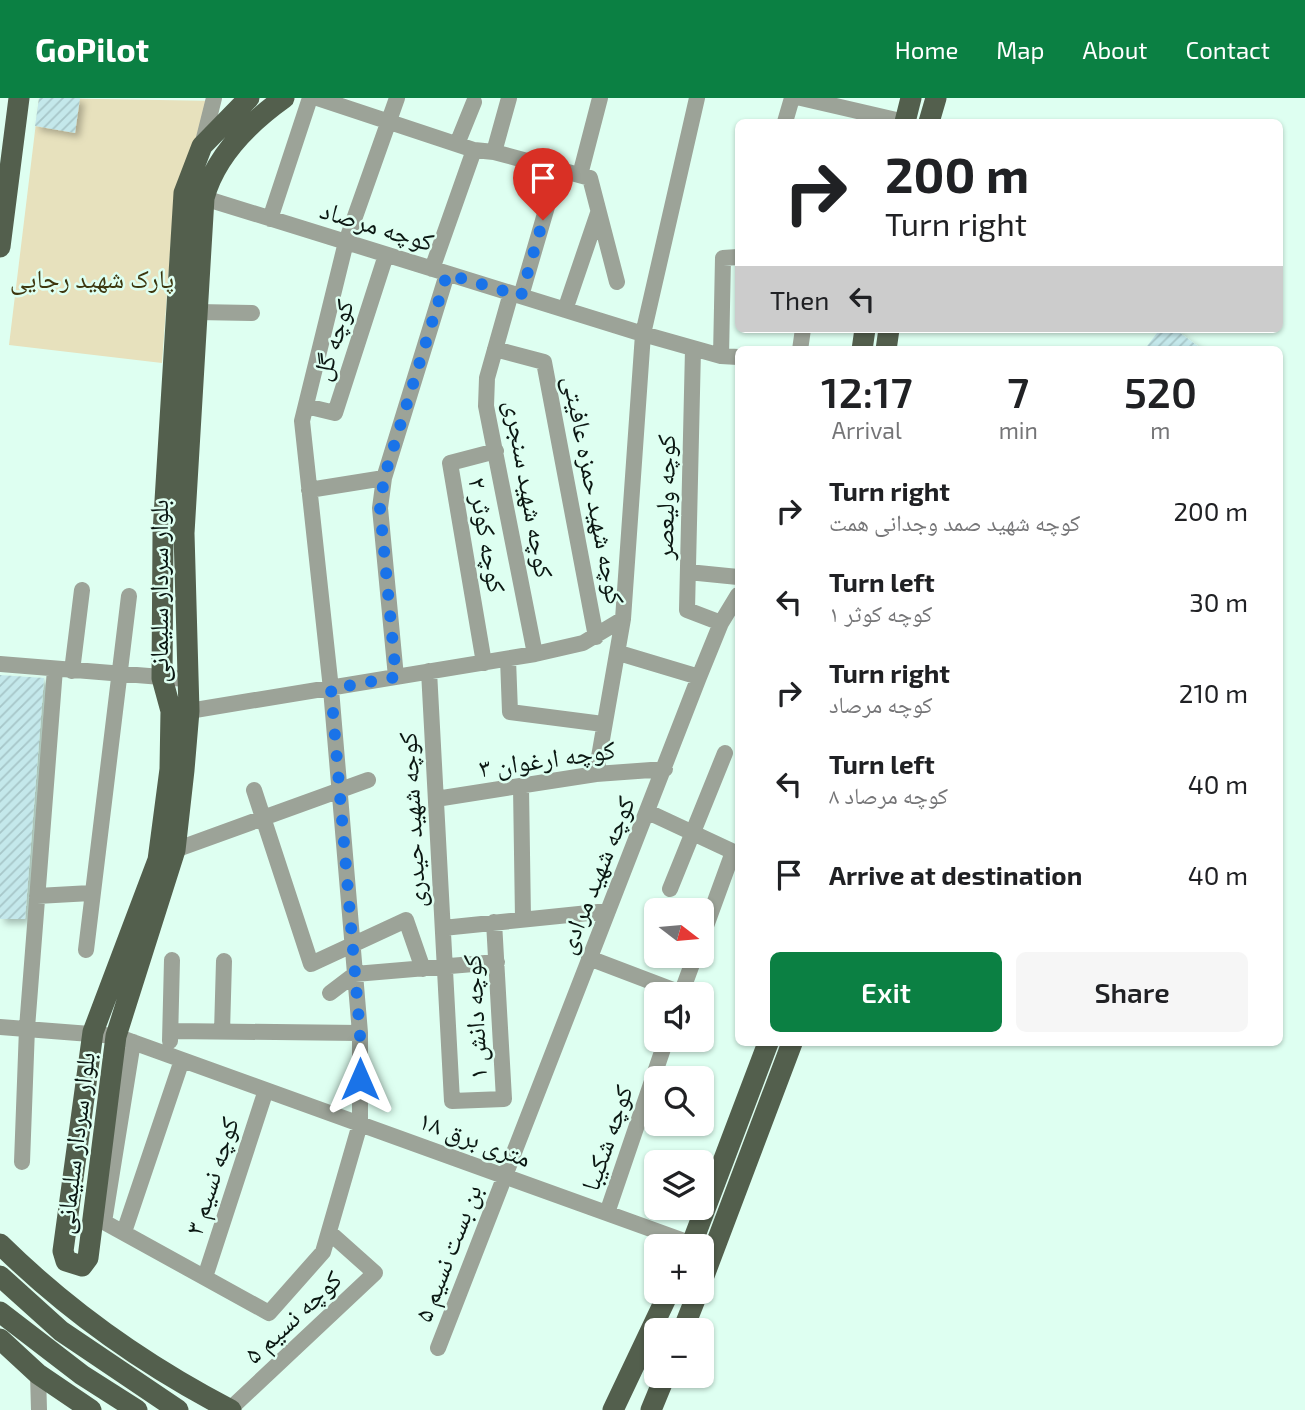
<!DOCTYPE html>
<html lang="en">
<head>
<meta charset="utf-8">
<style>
  :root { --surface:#fff; --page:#f6f6f6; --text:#202124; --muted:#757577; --accent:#0b8043 }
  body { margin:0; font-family:"Exo 2","Noto Naskh Arabic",sans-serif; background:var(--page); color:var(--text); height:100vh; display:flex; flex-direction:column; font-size:26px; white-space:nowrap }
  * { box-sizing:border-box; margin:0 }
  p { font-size:23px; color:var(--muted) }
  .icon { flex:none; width:38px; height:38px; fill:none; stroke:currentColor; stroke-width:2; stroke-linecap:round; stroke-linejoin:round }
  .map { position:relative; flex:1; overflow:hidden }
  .drawer { position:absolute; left:735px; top:248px; width:548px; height:700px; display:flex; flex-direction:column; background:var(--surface); border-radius:10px; box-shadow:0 2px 5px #0004 }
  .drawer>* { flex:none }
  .banner { position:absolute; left:735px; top:21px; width:548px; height:214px; border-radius:10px; box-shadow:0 2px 5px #0004; background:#fff; color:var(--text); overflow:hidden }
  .needle { width:46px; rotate:106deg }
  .fabs { position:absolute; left:644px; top:800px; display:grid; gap:14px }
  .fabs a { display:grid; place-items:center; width:70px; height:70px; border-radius:10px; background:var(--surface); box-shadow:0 2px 5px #0004; font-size:35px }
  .pin { position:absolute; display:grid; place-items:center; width:60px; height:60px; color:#fff; margin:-72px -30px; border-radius:50% 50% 50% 0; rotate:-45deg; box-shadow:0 0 7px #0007 }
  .pin .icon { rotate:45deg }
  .me { position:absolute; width:77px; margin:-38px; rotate:0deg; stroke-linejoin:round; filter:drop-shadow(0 0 5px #0008) }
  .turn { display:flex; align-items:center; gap:24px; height:147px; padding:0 35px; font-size:32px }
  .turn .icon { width:91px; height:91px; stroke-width:2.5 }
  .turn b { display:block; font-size:49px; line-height:60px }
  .then { display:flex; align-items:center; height:66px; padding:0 35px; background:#0003; gap:14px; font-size:26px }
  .eta { display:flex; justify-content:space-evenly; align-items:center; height:119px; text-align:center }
  .eta b { font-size:42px; font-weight:600; line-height:49px }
  .primary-button { display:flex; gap:14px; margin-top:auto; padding:14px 35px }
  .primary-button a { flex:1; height:80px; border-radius:10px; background:var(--accent); color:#fff; font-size:28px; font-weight:600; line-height:80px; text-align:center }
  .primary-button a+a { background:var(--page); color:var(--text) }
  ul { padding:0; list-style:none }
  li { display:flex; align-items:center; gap:21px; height:91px; padding:0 35px }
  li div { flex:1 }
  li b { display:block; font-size:26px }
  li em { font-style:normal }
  header { display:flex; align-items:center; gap:42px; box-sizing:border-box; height:98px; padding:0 35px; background:var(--accent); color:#fff }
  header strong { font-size:33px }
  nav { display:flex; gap:38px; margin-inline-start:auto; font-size:24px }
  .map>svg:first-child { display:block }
</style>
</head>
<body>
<header>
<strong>GoPilot</strong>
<nav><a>Home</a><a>Map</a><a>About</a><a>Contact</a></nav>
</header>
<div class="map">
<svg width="1305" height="1312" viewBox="0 0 1305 1312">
  <defs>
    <pattern id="building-hatch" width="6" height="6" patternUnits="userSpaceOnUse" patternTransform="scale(1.75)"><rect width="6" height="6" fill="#c4e8eb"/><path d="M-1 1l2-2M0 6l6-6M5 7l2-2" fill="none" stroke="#a7c6c8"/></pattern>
    <filter id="shadow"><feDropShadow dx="4.5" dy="4.5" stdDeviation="3.5" flood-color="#0004"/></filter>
  </defs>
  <rect width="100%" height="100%" fill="#defff1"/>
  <path fill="#e7e1bd" d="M39,0L219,3L174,101L162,265L9,247Z"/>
  <path fill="url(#building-hatch)" filter="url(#shadow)" d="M39,0H80L75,35L35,28Z
    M1160,231H1175L1203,252H1144Z
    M0,577L44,580L25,821H0Z"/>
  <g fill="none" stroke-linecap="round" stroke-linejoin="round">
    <path stroke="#9ca398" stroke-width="16" d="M317,0L474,52L494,54L590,80L617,184
      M801,0L905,24
      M785,24L792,0
      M457,46L474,4
      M202,48L214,0
      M494,54L509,0
      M580,77L600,0
      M204,100L643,236L721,258L738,259
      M270,121L310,0
      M432,171L474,52
      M511,195L487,280L486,308L535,556
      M521,198L558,71
      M565,212L598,115
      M197,214L252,215
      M495,251L544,264L596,539
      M693,251L687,512L721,525
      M800,252L803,231
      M721,258L723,160L738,159
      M306,308L335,315L386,157
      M309,392L384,380
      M688,474L738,479
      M619,555L699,579
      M508,561L510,614L603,626
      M484,565L450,365L496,353
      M0,566L186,581
      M72,573L82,492
      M429,573L452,1003L504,1001L494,824
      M396,579L380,410L384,380L447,176
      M189,613L535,556L583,545L623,521
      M596,676L623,521L643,236L697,0
      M521,689L523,821
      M254,692L311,866L406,822L423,871
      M436,701L596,676L665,671
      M648,714L738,756
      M175,752L368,682
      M670,791L725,655
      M37,798L91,795
      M443,830L608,813
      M702,839L733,754
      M86,852L129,498
      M589,860L681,895
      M330,895L355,876L497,864
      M681,896L695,858
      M0,929L116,938L698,1148
      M172,933L360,935
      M222,934L224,863
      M170,943L172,862
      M133,944L104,1124L269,1215L323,1154L360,1026V935L331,591L302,323L346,144L397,0
      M22,1064L27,930L55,571
      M607,1115L666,942
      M124,1134L182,962
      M205,1179L266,992
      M438,1250L699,579L721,525L738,497
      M38,1276L39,1312
      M230,1311L375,1175L329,1134"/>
    <path stroke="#535f4d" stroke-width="21" d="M249,0L202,48L184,95L163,435L162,580L171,613L170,671L158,762L93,934L63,1153L66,1163L82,1168L88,1160L116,938L175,752L184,672L189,613L184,435L204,100C215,59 249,25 284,0
      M905,24L911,0
      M929,24L936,0
      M0,149L19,0
      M862,252L865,231
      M886,252L889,231
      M0,1146C67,1212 148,1269 231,1312
      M691,1148L768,945
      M0,1178L61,1233L178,1312
      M702,1183L792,945
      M0,1214L82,1277L137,1312
      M683,1232L698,1194
      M0,1241L38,1276L91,1312
      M613,1312L669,1194
      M651,1312L665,1278"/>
  </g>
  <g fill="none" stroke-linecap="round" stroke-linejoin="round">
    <path stroke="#1a73e8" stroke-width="12" stroke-dasharray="0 21.6" d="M360,981V935L331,591L396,579L380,410L384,380L447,176L521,198L543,122"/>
  </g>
  <g text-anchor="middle" stroke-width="5" stroke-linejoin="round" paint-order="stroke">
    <g font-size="26" fill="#0b1712" stroke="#defff1">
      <text transform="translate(377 128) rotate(17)" y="9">کوچه مرصاد</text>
      <text transform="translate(333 242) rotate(-72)" y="9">کوچه گل</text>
      <text transform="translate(529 391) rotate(80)" y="9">کوچه شهید سنجری</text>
      <text transform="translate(594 392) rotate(79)" y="9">کوچه شهید حمزه عافیتی</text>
      <text transform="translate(665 399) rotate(-89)" y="9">کوچه ولیعصر</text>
      <text transform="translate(487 437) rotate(80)" y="9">کوچه کوثر ۲</text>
      <text transform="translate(159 493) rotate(-90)" y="9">بلوار سردار سلیمانی</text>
      <text transform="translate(547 661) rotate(-8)" y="9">کوچه ارغوان ۳</text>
      <text transform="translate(412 722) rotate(-93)" y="9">کوچه شهید حیدری</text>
      <text transform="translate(596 777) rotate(-68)" y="9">کوچه شهید مرادی</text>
      <text transform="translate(475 919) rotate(-93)" y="9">کوچه دانش ۱</text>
      <text transform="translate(607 1040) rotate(-71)" y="9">کوچه شکیبا</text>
      <text transform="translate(475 1041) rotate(20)" y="9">۱۸ متری برق</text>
      <text transform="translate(75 1045) rotate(-83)" y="9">بلوار سردار سلیمانی</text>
      <text transform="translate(212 1078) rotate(-72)" y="9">کوچه نسیم ۳</text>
      <text transform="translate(448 1155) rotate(-69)" y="9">بن بست نسیم ۵</text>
      <text transform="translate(293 1219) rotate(-43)" y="9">کوچه نسیم ۵</text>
    </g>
    <g font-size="26" fill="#3d360e" stroke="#defff1">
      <text x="92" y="190">پارک شهید رجایی</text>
    </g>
  </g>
</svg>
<div class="fabs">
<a><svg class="needle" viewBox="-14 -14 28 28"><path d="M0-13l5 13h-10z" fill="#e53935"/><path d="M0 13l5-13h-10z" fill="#757577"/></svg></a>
<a><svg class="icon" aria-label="sound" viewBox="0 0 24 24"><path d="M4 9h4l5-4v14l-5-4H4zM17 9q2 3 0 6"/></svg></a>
<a><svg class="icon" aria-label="search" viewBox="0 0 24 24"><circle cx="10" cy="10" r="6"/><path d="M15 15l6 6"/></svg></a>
<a><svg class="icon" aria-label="layers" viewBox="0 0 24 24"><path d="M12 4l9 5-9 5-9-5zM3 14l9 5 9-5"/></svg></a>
<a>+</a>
<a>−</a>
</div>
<div class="pin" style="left:543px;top:122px;background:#d93025"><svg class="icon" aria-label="arrive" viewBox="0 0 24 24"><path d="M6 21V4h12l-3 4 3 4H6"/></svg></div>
<svg class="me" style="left:360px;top:981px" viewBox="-20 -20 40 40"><path d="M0-17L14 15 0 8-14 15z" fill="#1a73e8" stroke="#fff" stroke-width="4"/></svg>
<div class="banner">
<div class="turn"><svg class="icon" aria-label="right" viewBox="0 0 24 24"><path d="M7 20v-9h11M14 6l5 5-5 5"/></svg><div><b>200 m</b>Turn right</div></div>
<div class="then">Then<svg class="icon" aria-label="left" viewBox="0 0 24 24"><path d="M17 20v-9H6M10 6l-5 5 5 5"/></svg></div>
</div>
<section class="drawer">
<div class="eta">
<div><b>12:17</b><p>Arrival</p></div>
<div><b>7</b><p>min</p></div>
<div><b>520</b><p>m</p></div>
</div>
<ul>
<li><svg class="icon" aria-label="right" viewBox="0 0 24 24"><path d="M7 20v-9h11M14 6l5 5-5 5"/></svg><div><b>Turn right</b><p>کوچه شهید صمد وجدانی همت</p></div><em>200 m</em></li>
<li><svg class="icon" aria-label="left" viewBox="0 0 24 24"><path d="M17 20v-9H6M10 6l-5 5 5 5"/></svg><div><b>Turn left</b><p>کوچه کوثر ۱</p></div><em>30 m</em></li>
<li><svg class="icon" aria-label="right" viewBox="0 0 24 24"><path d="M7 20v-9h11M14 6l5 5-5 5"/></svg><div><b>Turn right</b><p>کوچه مرصاد</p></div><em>210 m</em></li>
<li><svg class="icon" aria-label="left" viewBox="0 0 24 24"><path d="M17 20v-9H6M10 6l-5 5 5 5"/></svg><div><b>Turn left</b><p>کوچه مرصاد ۸</p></div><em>40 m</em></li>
<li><svg class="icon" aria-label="arrive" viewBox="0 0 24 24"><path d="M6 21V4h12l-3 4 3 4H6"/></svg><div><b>Arrive at destination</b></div><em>40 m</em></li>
</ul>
<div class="primary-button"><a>Exit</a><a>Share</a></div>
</section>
</div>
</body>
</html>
